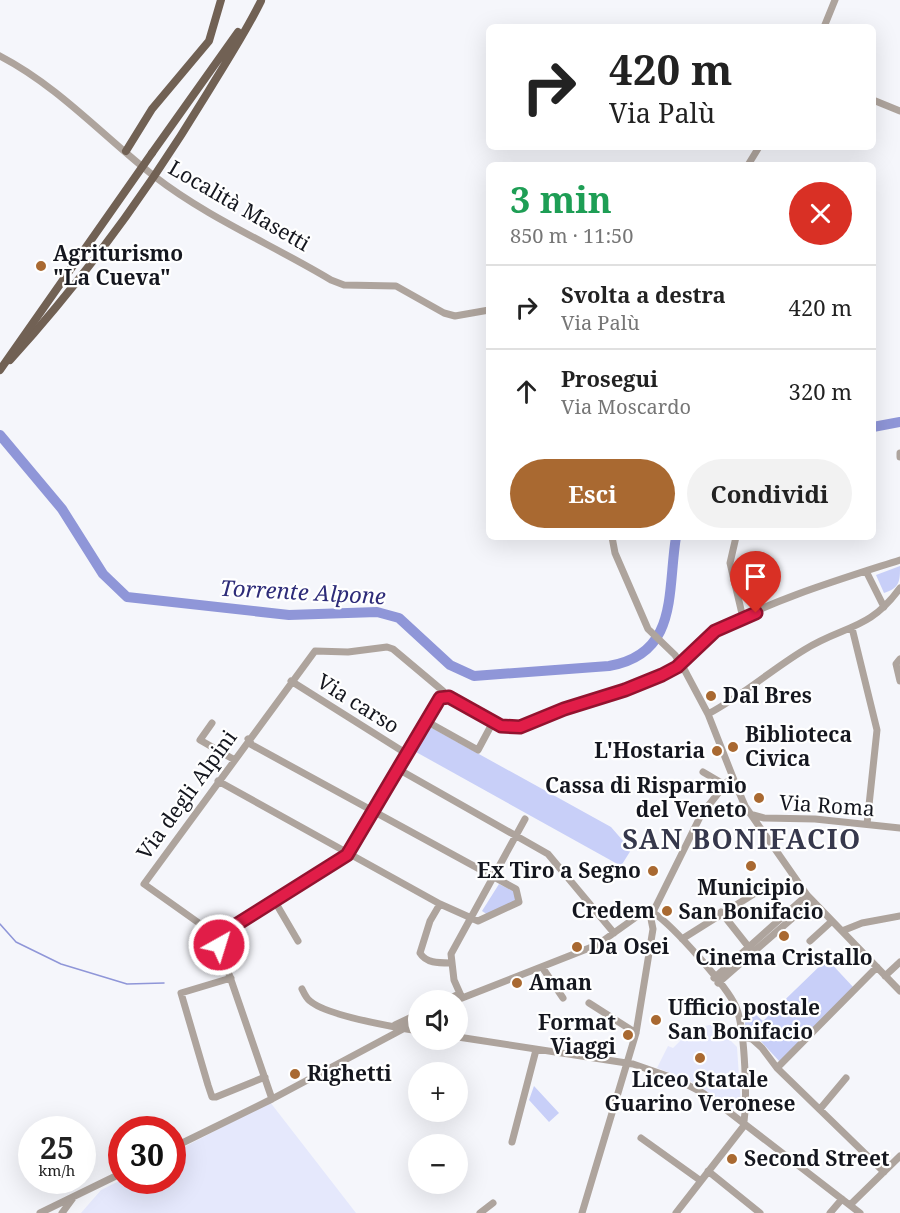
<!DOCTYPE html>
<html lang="it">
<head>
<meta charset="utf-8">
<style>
  :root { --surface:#fff; --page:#f2f2f2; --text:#222; --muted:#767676; --line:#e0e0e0; --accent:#a96931 }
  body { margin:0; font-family:"Noto Serif",serif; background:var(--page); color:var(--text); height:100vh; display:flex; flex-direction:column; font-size:22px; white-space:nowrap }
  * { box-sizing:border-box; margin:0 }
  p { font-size:20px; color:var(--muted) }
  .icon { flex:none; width:33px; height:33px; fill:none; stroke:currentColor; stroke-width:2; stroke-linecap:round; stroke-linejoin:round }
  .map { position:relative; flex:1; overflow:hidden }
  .side { position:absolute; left:486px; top:162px; width:390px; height:378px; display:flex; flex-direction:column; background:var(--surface); border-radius:9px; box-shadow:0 6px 24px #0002 }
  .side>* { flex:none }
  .top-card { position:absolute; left:486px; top:24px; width:390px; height:126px; border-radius:9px; box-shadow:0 6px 24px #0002; background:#fff; color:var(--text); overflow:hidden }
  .tools { position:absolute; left:408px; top:990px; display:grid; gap:12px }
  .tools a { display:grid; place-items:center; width:60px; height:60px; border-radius:50%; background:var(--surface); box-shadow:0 6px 24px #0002; font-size:30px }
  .speed { position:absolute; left:18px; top:1116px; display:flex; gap:12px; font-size:30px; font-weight:700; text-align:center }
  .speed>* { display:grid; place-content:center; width:78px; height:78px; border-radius:50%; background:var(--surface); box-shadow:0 6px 24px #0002; line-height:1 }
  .speed small { font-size:15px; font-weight:400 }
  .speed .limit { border:9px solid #d22; background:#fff; color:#111 }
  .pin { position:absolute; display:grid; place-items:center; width:51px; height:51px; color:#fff; margin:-62px -26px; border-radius:50% 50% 50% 0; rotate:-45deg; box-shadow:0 0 6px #0007 }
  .pin .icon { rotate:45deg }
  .me { position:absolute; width:66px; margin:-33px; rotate:39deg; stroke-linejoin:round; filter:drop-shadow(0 0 4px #0008) }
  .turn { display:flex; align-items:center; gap:21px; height:126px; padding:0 24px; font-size:27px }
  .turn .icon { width:78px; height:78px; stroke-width:2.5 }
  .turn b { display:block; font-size:42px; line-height:51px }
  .round { display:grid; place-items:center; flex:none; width:63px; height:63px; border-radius:32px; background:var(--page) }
  .head { display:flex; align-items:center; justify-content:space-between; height:102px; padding:0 24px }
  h1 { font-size:36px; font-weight:700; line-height:45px; color:#1e9e55 }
  .action { display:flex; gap:12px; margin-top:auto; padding:12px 24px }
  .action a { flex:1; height:69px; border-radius:36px; background:var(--accent); color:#fff; font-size:24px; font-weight:700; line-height:69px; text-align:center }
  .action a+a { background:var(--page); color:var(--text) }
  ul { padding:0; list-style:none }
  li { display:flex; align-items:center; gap:18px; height:84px; padding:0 24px; border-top:2px solid var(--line) }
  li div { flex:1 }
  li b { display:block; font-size:22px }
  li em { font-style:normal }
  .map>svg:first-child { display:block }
</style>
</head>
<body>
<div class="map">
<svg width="900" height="1213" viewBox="0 0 900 1213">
  <rect width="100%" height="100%" fill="#f5f6fb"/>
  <path fill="#e5e8fc" d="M714,1024L737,1047L741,1106L734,1110L687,1079L657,1068L668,1046L673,1048L683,1038L686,1040L696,1028Z
    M270,1102L356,1213H81L101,1190L121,1180H172L173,1153Z"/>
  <path fill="#c8cff8" d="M900,566C900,581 900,588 884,593L876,575Z
    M430,727L611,827L631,850L621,866L416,752Z
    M499,884L515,892L516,901L488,915L482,911Z
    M827,959L854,988L780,1062L757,1037L745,1034V1019L755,1014L763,1021Z
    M534,1086L559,1113L549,1122L529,1100Z"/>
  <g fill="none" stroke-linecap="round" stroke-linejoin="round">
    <path stroke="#8f96d8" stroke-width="1.5" d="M0,924L16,942L61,964L127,984L164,983"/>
    <path stroke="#8f96d8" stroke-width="10" d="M873,427L900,422
      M0,435L62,509L103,574L127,597L289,615L377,612L399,618L450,665L474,676L609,666C679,654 667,592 676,537"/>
    <path stroke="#aea49d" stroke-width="7" d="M824,27L835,0
      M0,56C58,86 103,136 154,176C208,218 273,245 331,280L344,285L396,286L444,313L455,316L489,310
      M873,100L900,111
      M748,165L759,147
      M900,453V457
      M612,537L615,553L648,629L675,655L684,669L708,714L734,780
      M736,537L730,563L743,618
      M866,571L884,607
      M852,628L877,730L867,824
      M900,659L896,664L900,681
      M291,681L407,754
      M708,714C742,696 771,670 804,650C844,625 869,631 900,588
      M426,721L478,750L493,722
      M212,723L200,740L233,759
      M398,769L548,854L614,933
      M703,772L720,782
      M218,781L440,904L478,921L519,902L516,889L252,745L248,739
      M736,785L745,806L807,895L900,991
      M753,815L764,818L815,819L900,828
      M274,900L298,941
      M440,904L430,921L420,953C426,963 438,963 450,963
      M653,912L701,815L727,782
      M721,912L751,950
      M654,913C674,927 727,986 736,1007C745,1028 748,1104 743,1127L676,1213
      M842,931L862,923L900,916
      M220,938L144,884L315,651L348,652L387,647L393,649L443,691L445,696C470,702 487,726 514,727C533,728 549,714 565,708C599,696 648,690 676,667C690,656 701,639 717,630C774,599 838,580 900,560
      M682,939L760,890
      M810,941L832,921
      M542,967L563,998
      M885,976L900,962
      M231,978L181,993L208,1085L212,1097H216L265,1077
      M714,978L807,895
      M718,983L812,901
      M302,989C304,993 306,998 310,1001C327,1016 394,1027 418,1031
      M462,998L454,980L451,954L525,819
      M447,1000L459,994
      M457,1000L597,945L646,910
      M589,1003L636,1033
      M395,1025L418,1014
      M741,1036L752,1039L762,1048L777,1068L884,1172
      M458,1037L633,1064L676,1079L703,1093L729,1112L860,1213
      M777,1068L877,967
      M272,1099L219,945L223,933L347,854L437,701L445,696
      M820,1109L846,1078
      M641,1138L701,1181
      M512,1142L536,1050
      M172,1148L272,1099L418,1021
      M708,1171L760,1213
      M850,1205L900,1156
      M40,1213L122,1173
      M62,1213L73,1198
      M480,1213L493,1203
      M582,1213L636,1033L653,929L651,919
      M830,1213L842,1199"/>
    <path stroke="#716154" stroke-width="8" d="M126,151L152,109L209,41L221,0
      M152,153L238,32
      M10,360C85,278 151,186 208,92C226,62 246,32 261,1"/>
    <path stroke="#716154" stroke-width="8" d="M0,370L152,153"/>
  </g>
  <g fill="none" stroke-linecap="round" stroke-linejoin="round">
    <g stroke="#92132f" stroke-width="15">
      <path id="route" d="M219,945L223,933L347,855L440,698L449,697L501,726L520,727L564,709L625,690L662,675L677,667L715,631L756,613"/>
    </g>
    <use href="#route" stroke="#e11d48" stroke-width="10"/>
  </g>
  <g fill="#a96931" stroke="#fff" stroke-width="2">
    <circle cx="41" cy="266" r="6"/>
    <circle cx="711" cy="696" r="6"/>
    <circle cx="733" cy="747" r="6"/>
    <circle cx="717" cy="751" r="6"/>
    <circle cx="759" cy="798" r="6"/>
    <circle cx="751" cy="866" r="6"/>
    <circle cx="653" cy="871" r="6"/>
    <circle cx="667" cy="911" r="6"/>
    <circle cx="784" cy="936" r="6"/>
    <circle cx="577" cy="947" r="6"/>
    <circle cx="517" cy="983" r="6"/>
    <circle cx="656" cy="1020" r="6"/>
    <circle cx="628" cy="1035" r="6"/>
    <circle cx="700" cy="1058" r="6"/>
    <circle cx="295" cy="1074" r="6"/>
    <circle cx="732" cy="1159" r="6"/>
  </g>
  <g text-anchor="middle" stroke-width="4.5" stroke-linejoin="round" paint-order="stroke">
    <g font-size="21" fill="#15171f" stroke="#fff">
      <text transform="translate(239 206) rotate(30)" y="7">Località Masetti</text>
      <text transform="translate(358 704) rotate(32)" y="7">Via carso</text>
      <text transform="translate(187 795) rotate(-54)" y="7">Via degli Alpini</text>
      <text transform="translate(827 806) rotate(4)" y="7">Via Roma</text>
    </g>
    <g font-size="21" font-weight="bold" fill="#15171f" stroke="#fff" text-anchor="start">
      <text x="53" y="261">Agriturismo<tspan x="53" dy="24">"La Cueva"</tspan></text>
      <text x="723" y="703">Dal Bres</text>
      <text x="745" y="742">Biblioteca<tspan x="745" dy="24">Civica</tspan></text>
      <text x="705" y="758" text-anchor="end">L'Hostaria</text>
      <text x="747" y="793" text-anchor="end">Cassa di Risparmio<tspan x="747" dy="24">del Veneto</tspan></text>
      <text x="641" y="878" text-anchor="end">Ex Tiro a Segno</text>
      <text x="751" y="895" text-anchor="middle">Municipio<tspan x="751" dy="24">San Bonifacio</tspan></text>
      <text x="655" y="918" text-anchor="end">Credem</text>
      <text x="589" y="954">Da Osei</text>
      <text x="784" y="965" text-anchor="middle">Cinema Cristallo</text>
      <text x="529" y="990">Aman</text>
      <text x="668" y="1015">Ufficio postale<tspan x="668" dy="24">San Bonifacio</tspan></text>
      <text x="616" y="1030" text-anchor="end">Format<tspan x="616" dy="24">Viaggi</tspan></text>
      <text x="307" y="1081">Righetti</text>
      <text x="700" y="1087" text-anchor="middle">Liceo Statale<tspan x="700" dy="24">Guarino Veronese</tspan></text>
      <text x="744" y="1166">Second Street</text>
    </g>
    <g font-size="22" font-style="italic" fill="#2e2c79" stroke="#fff">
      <text transform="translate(303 592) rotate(3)" y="8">Torrente Alpone</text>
    </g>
    <g font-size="27" font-weight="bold" letter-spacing="1.5" fill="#36384c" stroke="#fff">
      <text x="742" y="849">SAN BONIFACIO</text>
    </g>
  </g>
</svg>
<div class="tools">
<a><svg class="icon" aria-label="sound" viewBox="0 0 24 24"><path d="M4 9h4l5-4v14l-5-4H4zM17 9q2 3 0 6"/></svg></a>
<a>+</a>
<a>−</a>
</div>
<div class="speed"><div>25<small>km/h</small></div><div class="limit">30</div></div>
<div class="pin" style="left:756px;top:613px;background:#d93025"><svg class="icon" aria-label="arrive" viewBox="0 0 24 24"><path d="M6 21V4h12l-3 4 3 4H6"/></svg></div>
<svg class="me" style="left:219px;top:945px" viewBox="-20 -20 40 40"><circle r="17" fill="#e11d48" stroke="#fff" stroke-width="3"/><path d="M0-11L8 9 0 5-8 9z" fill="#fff"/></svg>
<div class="top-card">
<div class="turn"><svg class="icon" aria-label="right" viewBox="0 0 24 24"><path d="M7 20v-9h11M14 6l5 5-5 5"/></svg><div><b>420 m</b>Via Palù</div></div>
</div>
<section class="side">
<div class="head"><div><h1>3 min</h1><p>850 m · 11:50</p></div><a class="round" style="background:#d93025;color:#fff"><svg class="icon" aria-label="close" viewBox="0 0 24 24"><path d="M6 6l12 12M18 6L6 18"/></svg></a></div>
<ul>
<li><svg class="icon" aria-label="right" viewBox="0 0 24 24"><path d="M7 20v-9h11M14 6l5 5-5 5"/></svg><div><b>Svolta a destra</b><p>Via Palù</p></div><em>420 m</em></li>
<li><svg class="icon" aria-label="ahead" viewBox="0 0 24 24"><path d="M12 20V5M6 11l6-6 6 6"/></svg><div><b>Prosegui</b><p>Via Moscardo</p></div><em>320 m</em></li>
</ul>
<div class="action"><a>Esci</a><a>Condividi</a></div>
</section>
</div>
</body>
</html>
